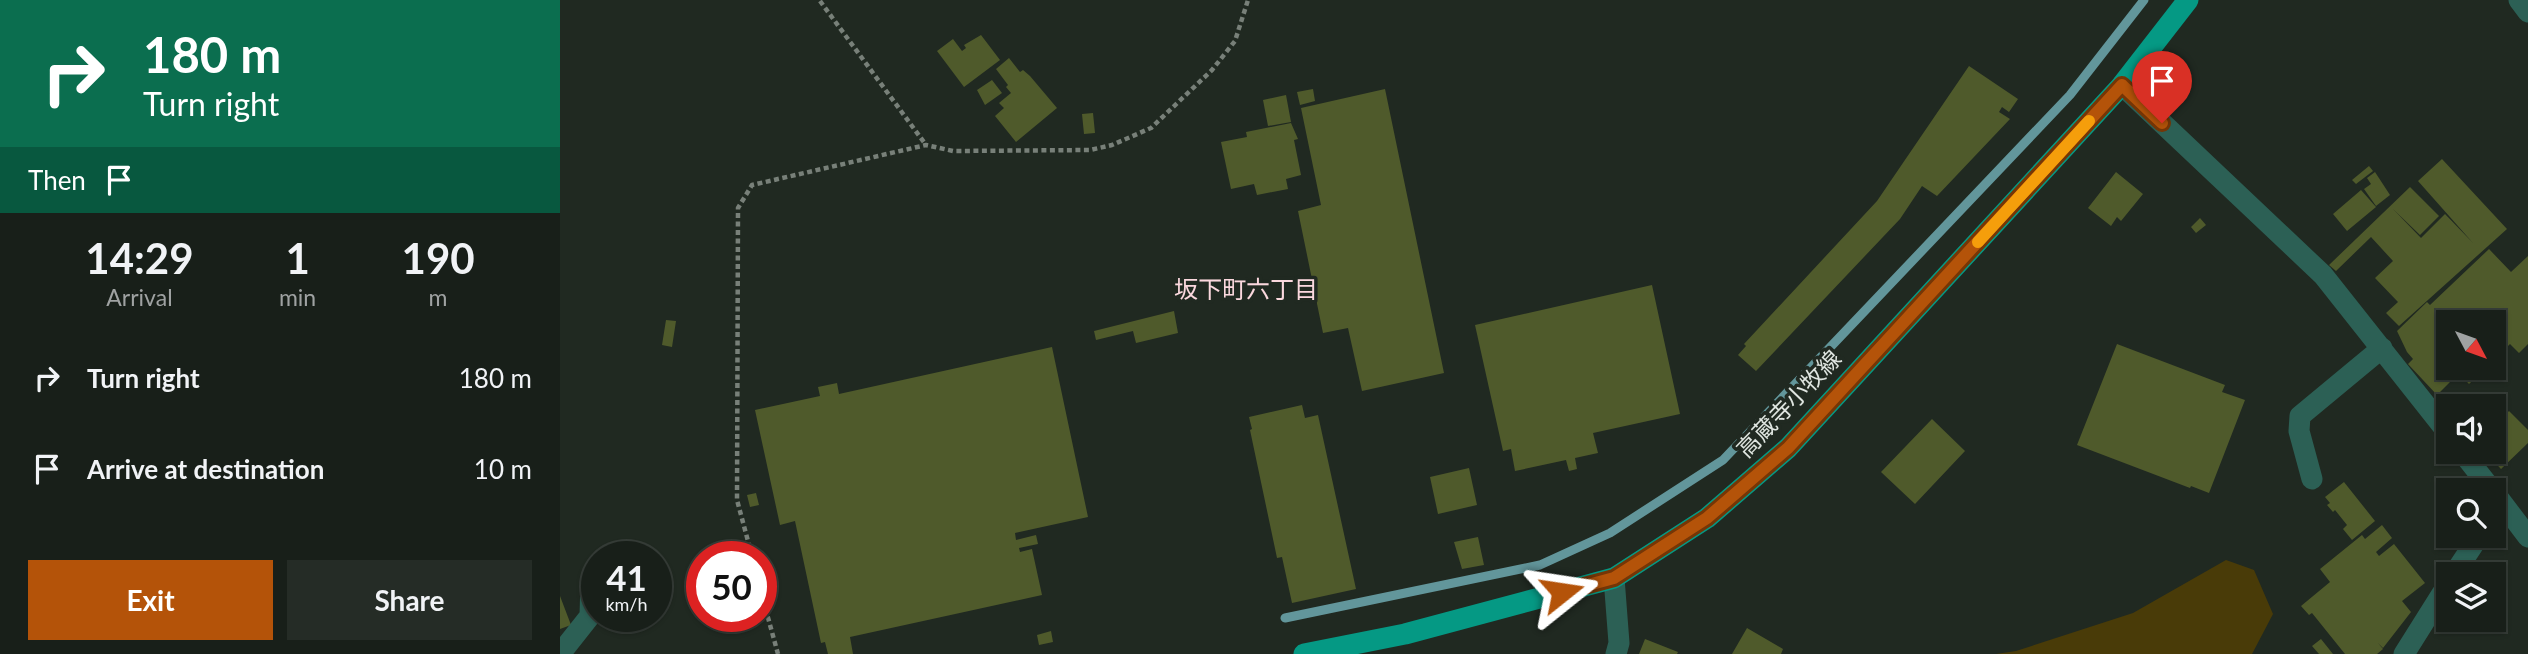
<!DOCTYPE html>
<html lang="en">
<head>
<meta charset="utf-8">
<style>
  :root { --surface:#181f19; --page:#252c26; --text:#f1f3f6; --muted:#9fa2a2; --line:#363d38; --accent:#b45309 }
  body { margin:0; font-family:Lato,"Noto Sans JP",sans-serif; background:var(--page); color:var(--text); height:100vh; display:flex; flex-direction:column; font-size:26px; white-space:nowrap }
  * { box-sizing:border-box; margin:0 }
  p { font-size:23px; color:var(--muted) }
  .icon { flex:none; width:38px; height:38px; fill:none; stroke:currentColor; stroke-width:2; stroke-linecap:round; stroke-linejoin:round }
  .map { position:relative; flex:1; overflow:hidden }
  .drawer { display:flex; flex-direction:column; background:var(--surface); width:560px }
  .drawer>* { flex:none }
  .banner { background:#0b6e4f; color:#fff; overflow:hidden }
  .needle { width:46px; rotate:131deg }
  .tools { position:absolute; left:1876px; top:310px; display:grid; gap:14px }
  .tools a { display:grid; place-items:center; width:70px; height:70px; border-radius:0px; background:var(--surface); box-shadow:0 2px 5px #0004,0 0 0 2px var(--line); font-size:35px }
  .speed { position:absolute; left:21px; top:541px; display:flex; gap:14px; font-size:35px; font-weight:700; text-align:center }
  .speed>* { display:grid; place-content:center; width:91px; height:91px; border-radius:50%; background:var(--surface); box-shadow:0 2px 5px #0004,0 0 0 2px var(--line); line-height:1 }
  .speed small { font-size:18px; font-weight:400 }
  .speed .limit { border:10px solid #d22; background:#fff; color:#111 }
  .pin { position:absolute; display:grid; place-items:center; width:60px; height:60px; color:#fff; margin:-72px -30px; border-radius:50% 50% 50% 0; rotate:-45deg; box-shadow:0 0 7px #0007 }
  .pin .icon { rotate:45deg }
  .me { position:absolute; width:77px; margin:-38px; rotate:75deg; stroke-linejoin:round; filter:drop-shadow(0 0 5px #0008) }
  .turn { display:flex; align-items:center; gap:24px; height:147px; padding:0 28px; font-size:32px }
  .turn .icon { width:91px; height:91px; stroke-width:2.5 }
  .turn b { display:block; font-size:49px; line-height:60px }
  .then { display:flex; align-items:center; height:66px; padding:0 28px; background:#0003; gap:14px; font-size:26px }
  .eta { display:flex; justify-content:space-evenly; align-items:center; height:119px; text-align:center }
  .eta b { font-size:42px; font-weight:700; line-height:49px }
  .primary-button { display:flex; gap:14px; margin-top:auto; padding:14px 28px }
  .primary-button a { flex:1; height:80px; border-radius:0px; background:var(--accent); color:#fff; font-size:28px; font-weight:700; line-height:80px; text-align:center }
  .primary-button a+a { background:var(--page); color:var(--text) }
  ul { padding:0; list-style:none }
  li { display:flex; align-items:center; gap:21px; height:91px; padding:0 28px }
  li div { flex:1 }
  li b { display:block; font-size:26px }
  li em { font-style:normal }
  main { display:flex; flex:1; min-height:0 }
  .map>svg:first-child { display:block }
</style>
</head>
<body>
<main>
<section class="drawer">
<div class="banner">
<div class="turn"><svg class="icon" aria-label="right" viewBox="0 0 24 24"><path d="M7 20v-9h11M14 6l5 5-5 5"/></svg><div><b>180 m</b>Turn right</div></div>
<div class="then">Then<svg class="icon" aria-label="arrive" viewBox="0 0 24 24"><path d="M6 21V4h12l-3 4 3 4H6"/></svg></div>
</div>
<div class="eta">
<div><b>14:29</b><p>Arrival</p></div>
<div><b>1</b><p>min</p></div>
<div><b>190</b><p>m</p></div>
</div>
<ul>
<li><svg class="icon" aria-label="right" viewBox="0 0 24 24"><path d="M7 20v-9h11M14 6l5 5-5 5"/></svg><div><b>Turn right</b></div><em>180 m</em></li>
<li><svg class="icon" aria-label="arrive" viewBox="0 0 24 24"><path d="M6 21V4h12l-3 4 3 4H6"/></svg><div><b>Arrive at destination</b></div><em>10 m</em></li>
</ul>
<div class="primary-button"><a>Exit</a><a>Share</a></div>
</section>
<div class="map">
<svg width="1968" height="654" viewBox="0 0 1968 654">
  <rect width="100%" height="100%" fill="#202921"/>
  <path fill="#493b08" d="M1666,560L1694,570L1713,614L1692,654H1436L1456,651L1573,613Z"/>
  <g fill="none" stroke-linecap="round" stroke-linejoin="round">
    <path stroke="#62969b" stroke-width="9" d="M725,618L980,565L1050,533L1163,460L1510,95L1584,0"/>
  </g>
  <path fill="#4f5a2b" d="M421,35L440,60L404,87L377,51L393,39L402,51L406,48L404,45Z
    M449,58L460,72L463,70L470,76L497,108L456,142L435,116L444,108L439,103L451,93L446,87L448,85L436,69Z
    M1409,66L1458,99L1449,112L1442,107L1439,112L1450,119L1377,196L1362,186L1340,219L1196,371L1178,355L1186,346L1184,344L1317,201Z
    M432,80L442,93L425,105L417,90Z
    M753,89L755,101L740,105L737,92Z
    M825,89L884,373L802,391L788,328L763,333L738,211L761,205L741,108Z
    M726,95L731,122L708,126L703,100Z
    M533,113L535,133L524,134L522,114Z
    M731,123L738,139L734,140L741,175L726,179L728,189L697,195L694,184L671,189L661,142L687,137L686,132Z
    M1882,159L1947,229L1839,326L1826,313L1838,302L1815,278L1833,261L1811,237L1776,271L1769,265L1850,187L1879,216L1860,235L1833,209L1861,238L1885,214L1913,243L1858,181Z
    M1809,166L1813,171L1796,184L1792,180Z
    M1556,172L1583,194L1561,221L1557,217L1551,226L1528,208Z
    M1815,172L1830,195L1816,206L1804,189L1811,184L1807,178Z
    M1801,190L1816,207L1787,231L1773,214Z
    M1640,218L1646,225L1636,233L1631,227Z
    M1929,249L1951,272L1968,256V344L1959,353L1950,344L1934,360V322H1888V362H1884L1888,368L1882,374L1890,382L1877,395L1848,364L1853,359L1847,352L1837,331L1867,302L1870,305Z
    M1092,285L1120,414L1033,433L1038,453L1015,458L1017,469L1009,471L1006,460L955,471L951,449L943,451L915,325Z
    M614,311L618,333L576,343L573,331L536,340L534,331Z
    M106,320L116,321L112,347L102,345Z
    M1557,344L1665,385L1662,392L1685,400L1649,493L1631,486L1630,488L1517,445Z
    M492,347L528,517L455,533L456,540L476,535L478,544L459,548L460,552L472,549L482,595L290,637L293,654H268L265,642L261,643L235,521L220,525L195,410L260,396L258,387L277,383L279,394Z
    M1894,368H1926L1909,384Z
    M742,405L745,418L758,415L796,589L732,603L722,557L717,558L690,430L692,429L689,417Z
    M1949,411L1968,430V443L1941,469L1925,452H1934V426Z
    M1372,419L1405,451L1355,504L1321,472Z
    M909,468L917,505L878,514L870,477Z
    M1784,482L1815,521L1792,540L1783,529L1787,525L1775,510L1773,512L1767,505L1770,503L1765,497Z
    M196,493L199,505L190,507L187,495Z
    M1822,525L1832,538L1816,552L1819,556L1834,544L1865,583L1842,601L1851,612L1823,648L1818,643L1823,649L1817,654H1785L1752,613L1749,615L1741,606L1770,582L1760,569L1802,535L1805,539Z
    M918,537L924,565L902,569L894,542Z
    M0,596L11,625L0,629Z
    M1187,628L1223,649L1221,654H1172Z
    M491,631L493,642L479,645L477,635Z
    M1085,639L1118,652L1117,654H1079Z
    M1761,639L1773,654H1759L1752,646Z"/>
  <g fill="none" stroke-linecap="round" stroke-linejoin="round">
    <path stroke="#788079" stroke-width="4.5" stroke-dasharray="5 3.5" stroke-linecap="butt" d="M260,1L366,145
      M192,556L177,500L178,208L192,185L366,145L393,151L530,150L552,145L591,128L652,70L675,41L688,0
      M201,592L218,654"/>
    <path stroke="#2c6055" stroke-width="21" d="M1959,0L1968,12
      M1562,85L1763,275L1888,433
      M1902,452L1932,490
      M1752,479L1739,431L1740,416L1822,348
      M1934,492L1968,537
      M1894,574L1919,536
      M1054,578L1059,643L1056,654
      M0,654L30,616L31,579
      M1844,654L1888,584"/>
    <path stroke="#059984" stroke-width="21" d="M744,654L845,634L1054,578L1147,518L1228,448L1562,85L1628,0"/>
  </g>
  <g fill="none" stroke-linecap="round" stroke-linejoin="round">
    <g stroke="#753606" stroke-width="18">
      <path id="route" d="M1002,592L1054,578L1147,518L1228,448L1562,85L1602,123"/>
    </g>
    <use href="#route" stroke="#b45309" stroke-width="12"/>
    <path stroke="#f59e0b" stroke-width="12" d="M1418,242L1529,121"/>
  </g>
  <g text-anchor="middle" stroke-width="7" stroke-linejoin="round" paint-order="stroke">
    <g font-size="23" fill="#dfe5e0" stroke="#202921">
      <text transform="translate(1229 404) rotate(-46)" y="8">高蔵寺小牧線</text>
    </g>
    <g font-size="24" fill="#fbd8de" stroke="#202921">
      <text x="686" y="298">坂下町六丁目</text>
    </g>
  </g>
</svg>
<div class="tools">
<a><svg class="needle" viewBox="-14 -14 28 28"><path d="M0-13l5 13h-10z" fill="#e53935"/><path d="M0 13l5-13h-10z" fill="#9fa2a2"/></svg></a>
<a><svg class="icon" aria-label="sound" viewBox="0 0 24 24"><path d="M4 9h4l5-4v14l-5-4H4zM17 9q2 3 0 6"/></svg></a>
<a><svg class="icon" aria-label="search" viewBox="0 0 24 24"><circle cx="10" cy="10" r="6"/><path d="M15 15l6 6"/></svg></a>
<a><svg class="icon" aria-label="layers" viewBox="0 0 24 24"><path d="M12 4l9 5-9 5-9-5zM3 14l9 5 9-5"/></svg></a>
</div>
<div class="speed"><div>41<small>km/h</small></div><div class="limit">50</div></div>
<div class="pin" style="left:1602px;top:123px;background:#d93025"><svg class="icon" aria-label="arrive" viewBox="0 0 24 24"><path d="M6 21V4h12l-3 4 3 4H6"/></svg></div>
<svg class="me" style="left:1002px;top:592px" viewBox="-20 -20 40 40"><path d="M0-17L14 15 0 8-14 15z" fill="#b45309" stroke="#fff" stroke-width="4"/></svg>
</div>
</main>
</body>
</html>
